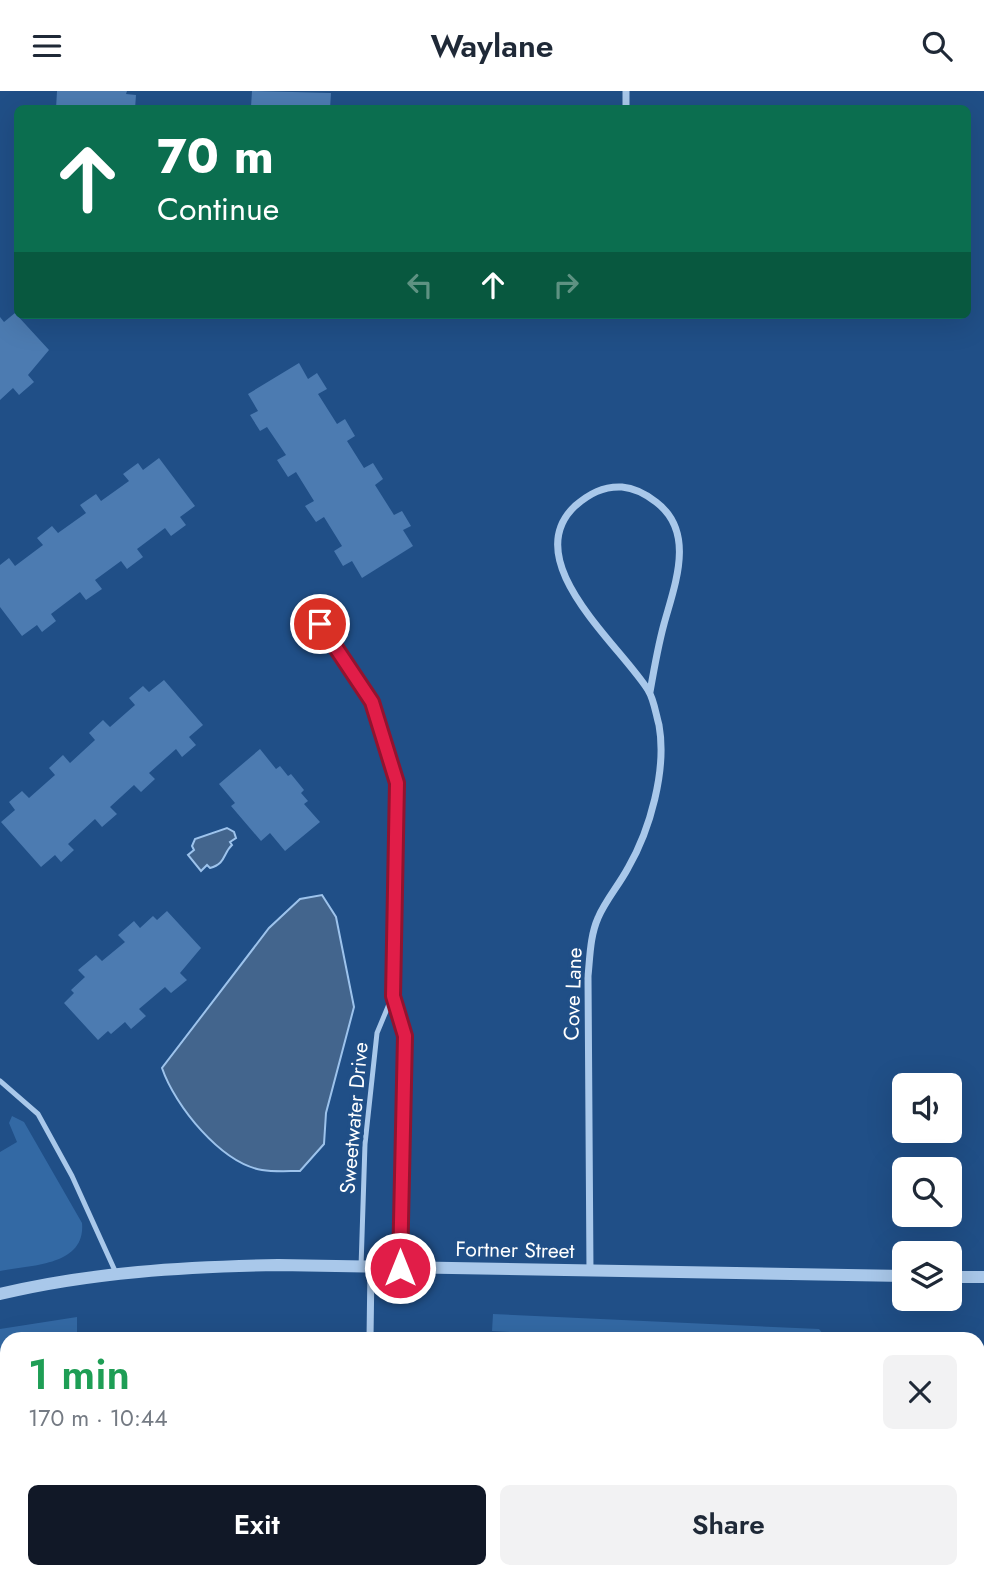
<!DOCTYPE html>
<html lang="en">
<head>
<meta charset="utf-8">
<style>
  :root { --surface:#fff; --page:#f2f2f3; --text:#1f2937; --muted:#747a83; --accent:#111827 }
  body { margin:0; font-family:Jost,sans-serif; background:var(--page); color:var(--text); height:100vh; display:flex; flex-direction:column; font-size:26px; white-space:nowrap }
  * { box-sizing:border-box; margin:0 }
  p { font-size:23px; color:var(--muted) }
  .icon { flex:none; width:38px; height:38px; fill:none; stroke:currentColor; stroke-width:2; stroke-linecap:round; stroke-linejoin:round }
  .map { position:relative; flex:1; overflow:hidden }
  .details { position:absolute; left:0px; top:1241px; width:985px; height:247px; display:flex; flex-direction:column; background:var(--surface); border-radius:21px 21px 0 0; box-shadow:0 7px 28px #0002 }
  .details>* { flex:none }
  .top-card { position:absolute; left:14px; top:14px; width:957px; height:214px; border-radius:10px; box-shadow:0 7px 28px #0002; background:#0b6e4f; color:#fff; overflow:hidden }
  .tools { position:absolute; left:892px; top:982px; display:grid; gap:14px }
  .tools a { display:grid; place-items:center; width:70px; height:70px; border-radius:10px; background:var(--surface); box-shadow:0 7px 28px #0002; font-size:35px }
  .pin { position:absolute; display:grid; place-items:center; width:60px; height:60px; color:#fff; margin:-30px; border:4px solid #fff; border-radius:50%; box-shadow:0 2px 7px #0007 }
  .me { position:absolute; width:77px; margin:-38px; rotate:0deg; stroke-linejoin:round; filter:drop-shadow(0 0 5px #0008) }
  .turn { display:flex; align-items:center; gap:24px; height:147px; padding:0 28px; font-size:32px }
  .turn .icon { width:91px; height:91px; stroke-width:2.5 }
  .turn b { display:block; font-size:49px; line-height:60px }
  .lanes { display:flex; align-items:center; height:66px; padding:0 28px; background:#0003; justify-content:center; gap:35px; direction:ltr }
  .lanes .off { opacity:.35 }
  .round { display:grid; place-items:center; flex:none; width:74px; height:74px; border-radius:10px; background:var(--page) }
  .headline { display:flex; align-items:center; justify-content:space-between; height:119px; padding:0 28px }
  h1 { font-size:42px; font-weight:600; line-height:52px; color:#1e9e55 }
  .button { display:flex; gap:14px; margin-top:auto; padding:14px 28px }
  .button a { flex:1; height:80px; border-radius:10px; background:var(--accent); color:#fff; font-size:28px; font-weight:600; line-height:80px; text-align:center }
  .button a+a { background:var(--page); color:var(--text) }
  header { display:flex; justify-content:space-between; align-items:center; height:91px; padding:0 28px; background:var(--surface); font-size:32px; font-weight:600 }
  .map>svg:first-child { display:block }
</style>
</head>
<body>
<header><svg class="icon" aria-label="menu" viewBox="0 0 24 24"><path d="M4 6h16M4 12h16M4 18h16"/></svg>Waylane<svg class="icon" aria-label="search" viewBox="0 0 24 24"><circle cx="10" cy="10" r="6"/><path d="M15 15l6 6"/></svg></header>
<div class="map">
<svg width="984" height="1487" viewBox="0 0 984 1487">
  <rect width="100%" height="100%" fill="#204f87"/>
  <path fill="#3369a4" d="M12,1025L24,1031L82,1132C86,1175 31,1174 0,1180V1061L17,1051L9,1032Z
    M493,1223L819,1238L827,1248H637L492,1240Z
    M77,1226V1248H7V1480L110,1481L107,1487H0V1238Z
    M165,1481V1480L267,1481L266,1487H161Z
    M720,1481H776L777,1487H720Z"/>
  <path fill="#43658d" stroke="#9dc3ec" stroke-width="2" d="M227,737L234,741L236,747L230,751L232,754C223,762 226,773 210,777L207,774L201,780L188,764L194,759L192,755L195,748Z
    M322,804L336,826L354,916L326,1022L324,1053L300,1080C288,1080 274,1081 262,1079C221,1072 175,1015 162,977L269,837L300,808Z"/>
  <path fill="#4c7bb1" d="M57,0H127L126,3L136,4L135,18H56Z
    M252,0L331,2L330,18L251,16Z
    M15,222L49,259L28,284L34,291L19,304L13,297L0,309V226L4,231Z
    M299,272L308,288L317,282L327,298L318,303L337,333L345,328L355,345L347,350L364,377L373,372L383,388L375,394L394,424L402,420L411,435L403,439L413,455L362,487L352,470L343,475L334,460L342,455L324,426L316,431L305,415L314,410L296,381L288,386L277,369L286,364L267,336L260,340L250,324L258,320L248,303Z
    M159,367L195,415L180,426L186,434L171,445L165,437L137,458L143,466L127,478L121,470L95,489L102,498L86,509L80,501L51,523L56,530L42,541L37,534L22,545L0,516V474L9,467L15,475L43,454L37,447L52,435L58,442L86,422L80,414L96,403L101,410L129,390L123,383L138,372L143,379Z
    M164,589L203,634L189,646L196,654L182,666L176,658L149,682L155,688L141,701L134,694L110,716L117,723L102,736L95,728L68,753L74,759L61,771L55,764L41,776L1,731L15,719L9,711L22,700L29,707L55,684L49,677L63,664L70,672L95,649L89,642L103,629L110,636L135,614L129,607L143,595L149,601Z
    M260,658L276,678L280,675L288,685L291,683L304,699L301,702L308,710L304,713L320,731L285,760L270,742L261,750L231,715L235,712L219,693Z
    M167,820L201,857L180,882L187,889L171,902L165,896L139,918L146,925L131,938L125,931L111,943L108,940L98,949L64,912L74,902L71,899L85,886L78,879L96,864L102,870L125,851L118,844L134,830L140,837L153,825L157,829Z
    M617,1480H696V1484L703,1487H610Z"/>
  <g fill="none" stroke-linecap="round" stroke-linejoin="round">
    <path stroke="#a9c8ea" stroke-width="5" d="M320,533L372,611L397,692L393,905L405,945L399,1177
      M0,990L38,1023L72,1085L116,1182
      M361,1176L365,1053L377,942L392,906
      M978,1339H984
      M838,1480V1487"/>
    <path stroke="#a9c8ea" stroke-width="7" d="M626,18V0
      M590,1180L588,885C590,866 590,845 598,827C605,810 619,794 628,777C650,739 667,679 659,634C656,624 654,608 648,599C620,554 517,470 575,415C589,403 603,395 622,396C634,397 647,404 656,411C696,441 675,493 664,533C658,555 654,578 650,601
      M370,1248L371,1176
      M559,1487L560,1480"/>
    <path stroke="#a9c8ea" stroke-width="12" d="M950,1186H984
      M0,1203C92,1181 184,1176 278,1174L905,1185"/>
  </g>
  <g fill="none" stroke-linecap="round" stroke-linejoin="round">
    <g stroke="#92132f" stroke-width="18">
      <path id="route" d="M320,533L372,611L397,692L393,905L405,945L400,1177"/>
    </g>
    <use href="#route" stroke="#e11d48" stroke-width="12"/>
  </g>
  <g text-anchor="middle" stroke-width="7" stroke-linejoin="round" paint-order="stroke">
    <g font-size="21" fill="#fff" stroke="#204f87">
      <text transform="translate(573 903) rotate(-88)" y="7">Cove Lane</text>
      <text transform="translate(354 1027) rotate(-85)" y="7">Sweetwater Drive</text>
      <text transform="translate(515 1159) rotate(1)" y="7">Fortner Street</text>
    </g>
  </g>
</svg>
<div class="tools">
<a><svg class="icon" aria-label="sound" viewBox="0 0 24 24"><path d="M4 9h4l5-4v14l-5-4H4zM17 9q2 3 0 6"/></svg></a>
<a><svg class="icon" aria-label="search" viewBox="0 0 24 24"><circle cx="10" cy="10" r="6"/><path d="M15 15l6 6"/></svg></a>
<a><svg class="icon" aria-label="layers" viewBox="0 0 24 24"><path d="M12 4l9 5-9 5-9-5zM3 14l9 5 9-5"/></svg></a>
</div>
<div class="pin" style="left:320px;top:533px;background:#d93025"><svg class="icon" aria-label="arrive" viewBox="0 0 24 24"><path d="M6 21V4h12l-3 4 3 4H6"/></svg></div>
<svg class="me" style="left:400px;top:1177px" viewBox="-20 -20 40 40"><circle r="17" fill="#e11d48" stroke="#fff" stroke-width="3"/><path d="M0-11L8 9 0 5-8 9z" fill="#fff"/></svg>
<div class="top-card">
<div class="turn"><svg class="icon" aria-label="ahead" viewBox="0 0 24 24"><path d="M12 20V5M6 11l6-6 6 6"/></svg><div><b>70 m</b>Continue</div></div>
<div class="lanes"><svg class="icon off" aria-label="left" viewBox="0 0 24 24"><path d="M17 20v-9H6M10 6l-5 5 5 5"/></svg><svg class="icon" aria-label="ahead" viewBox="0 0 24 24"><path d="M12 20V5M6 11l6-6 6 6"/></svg><svg class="icon off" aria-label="right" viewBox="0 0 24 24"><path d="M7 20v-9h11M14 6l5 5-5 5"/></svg></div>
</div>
<section class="details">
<div class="headline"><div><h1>1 min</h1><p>170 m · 10:44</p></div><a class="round"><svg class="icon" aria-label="close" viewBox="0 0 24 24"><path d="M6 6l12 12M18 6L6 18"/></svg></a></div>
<div class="button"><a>Exit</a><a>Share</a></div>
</section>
</div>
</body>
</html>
